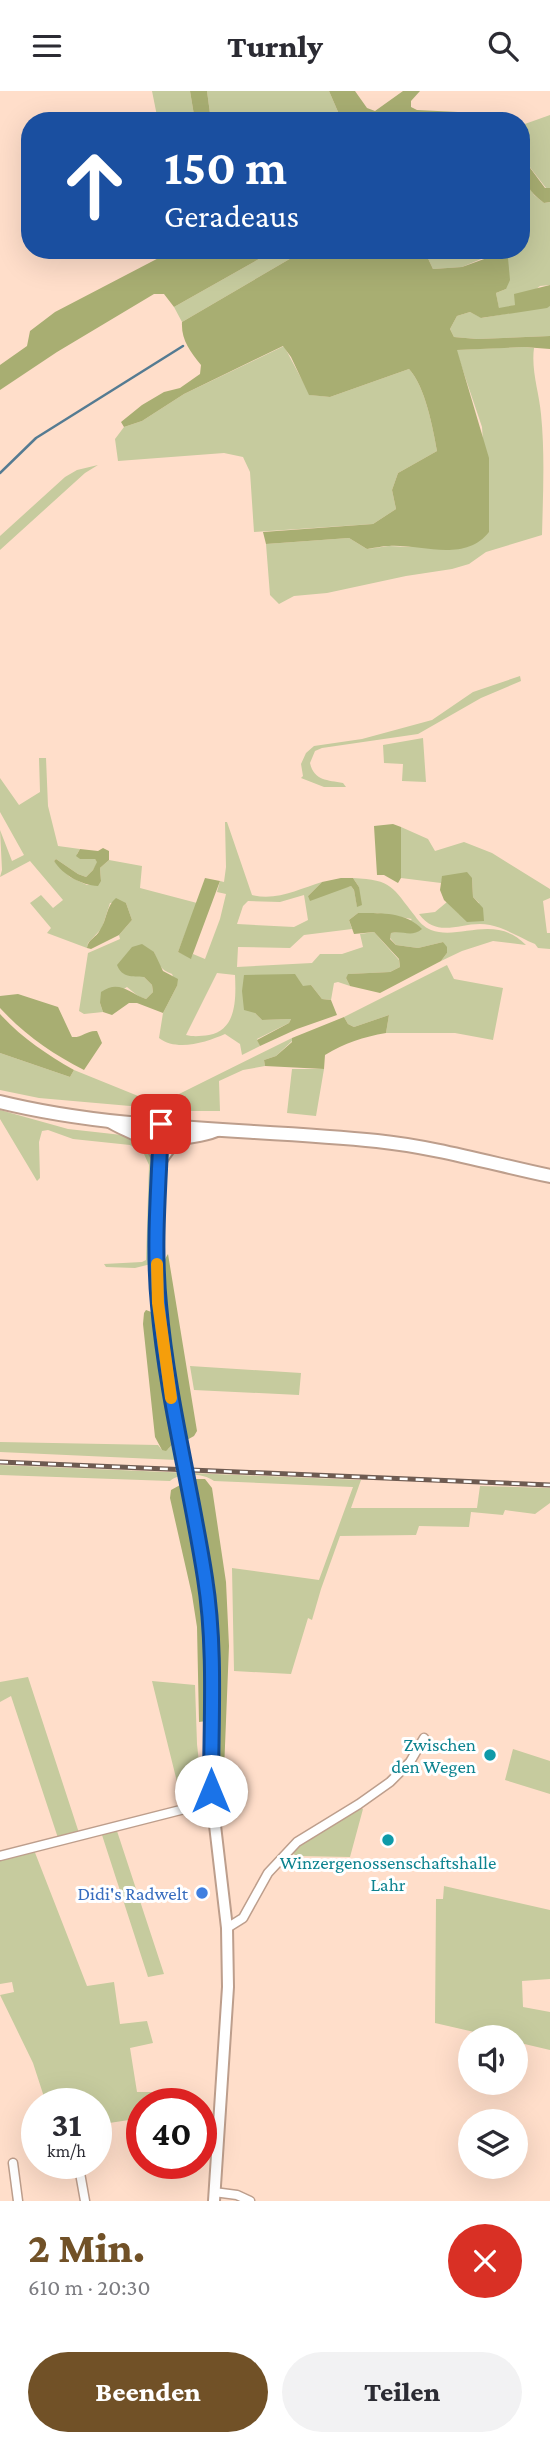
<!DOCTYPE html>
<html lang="de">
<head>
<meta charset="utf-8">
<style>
  :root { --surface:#fff; --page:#f2f2f3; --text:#2b2b33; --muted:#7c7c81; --accent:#715127 }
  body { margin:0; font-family:"Crimson Pro",serif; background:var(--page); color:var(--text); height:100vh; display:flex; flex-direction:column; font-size:26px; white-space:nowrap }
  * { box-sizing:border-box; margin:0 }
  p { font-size:23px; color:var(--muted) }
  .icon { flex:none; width:38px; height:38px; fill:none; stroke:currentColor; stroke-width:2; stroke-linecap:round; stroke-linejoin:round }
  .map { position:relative; height:2110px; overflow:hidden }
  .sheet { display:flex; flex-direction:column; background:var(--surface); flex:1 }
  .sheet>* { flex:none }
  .hud { position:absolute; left:21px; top:21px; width:509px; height:147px; border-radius:28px; box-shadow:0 7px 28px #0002; background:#1a4fa0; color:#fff; overflow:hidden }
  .tools { position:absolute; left:458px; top:1934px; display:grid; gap:14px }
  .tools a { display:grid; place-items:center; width:70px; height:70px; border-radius:50%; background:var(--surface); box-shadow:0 7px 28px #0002; font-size:35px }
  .speed { position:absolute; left:21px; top:1997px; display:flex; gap:14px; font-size:35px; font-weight:700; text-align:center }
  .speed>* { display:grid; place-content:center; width:91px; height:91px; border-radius:50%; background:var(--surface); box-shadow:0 7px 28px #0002; line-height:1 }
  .speed small { font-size:18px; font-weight:400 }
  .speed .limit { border:10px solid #d22; background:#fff; color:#111 }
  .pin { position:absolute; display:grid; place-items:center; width:60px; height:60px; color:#fff; margin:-30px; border-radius:14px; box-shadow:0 4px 10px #0006 }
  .me { position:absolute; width:77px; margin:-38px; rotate:0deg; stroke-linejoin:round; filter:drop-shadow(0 0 5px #0008) }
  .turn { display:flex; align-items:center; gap:24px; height:147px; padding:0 28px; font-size:32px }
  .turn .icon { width:91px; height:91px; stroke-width:2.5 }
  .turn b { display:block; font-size:49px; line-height:60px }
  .round { display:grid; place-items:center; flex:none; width:74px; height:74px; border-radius:37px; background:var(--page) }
  .headline { display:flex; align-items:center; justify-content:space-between; height:119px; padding:0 28px }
  h1 { font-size:42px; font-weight:800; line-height:52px; color:var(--accent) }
  .primary-button { display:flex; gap:14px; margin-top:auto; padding:14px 28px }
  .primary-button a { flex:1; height:80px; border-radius:42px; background:var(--accent); color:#fff; font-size:28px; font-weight:800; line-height:80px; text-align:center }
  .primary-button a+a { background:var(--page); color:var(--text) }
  header { display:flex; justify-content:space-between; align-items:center; height:91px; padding:0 28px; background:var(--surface); font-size:32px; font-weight:800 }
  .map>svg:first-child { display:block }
</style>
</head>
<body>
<header><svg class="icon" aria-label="menu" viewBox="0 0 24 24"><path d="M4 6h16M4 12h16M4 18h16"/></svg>Turnly<svg class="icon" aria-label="search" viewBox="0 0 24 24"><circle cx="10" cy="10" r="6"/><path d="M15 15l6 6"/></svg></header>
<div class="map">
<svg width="550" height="2110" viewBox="0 0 550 2110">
  <rect width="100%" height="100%" fill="#ffdeca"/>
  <path fill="#c6cb9e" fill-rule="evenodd" d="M152,0H190L195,30H158Z
    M207,0H329L342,30H211Z
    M550,24V97H546L522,66V34Z
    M522,83L534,104L544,112L550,111V194L540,195L516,214L499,218L496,202L506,198L486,166L462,176L433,178L424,159H522Z
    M275,159H305L182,231L174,216Z
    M550,215V245L477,248L454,246L450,238L457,225L470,221L482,227Z
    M284,255L310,304L330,306L409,278C425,295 433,337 437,360L398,382L392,399L396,418L373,433L254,441L250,381L243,366L224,362L118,370L115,348L124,336L142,330L184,303Z
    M524,256L534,257C531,279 539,301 541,323C545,363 543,403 542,444L486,461L469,473L452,478L406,485L327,502L294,505L279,513L270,504L266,453L349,447L367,458L389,455L409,456L489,441L482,336L456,259Z
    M98,374L85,382L0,459V445L65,386L77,379Z
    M520,585L521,590L481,607L418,643L322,657L315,660L310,672C314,690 328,689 343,692L346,696H324L301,687L303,685L301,673L306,662L314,655L362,648L432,629L473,601Z
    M423,647L426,691L402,690L403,673L384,672L383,654Z
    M39,667H46L48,715L58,755L80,758L77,763L80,768H95L98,771L93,779L86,786L78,783L56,768L54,770L70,786L87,794L101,790L100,777L109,769L142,775L140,797L197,812L178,861L191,867L193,863L205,868L220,828L226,803L217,801L220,790L224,791L226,776L225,731H227L252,804C277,810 299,798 322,791L308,805L351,795L354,799L357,815L359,796L353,787C393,789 392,796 415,825C419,831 424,836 431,839C459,850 495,822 526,854L493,850L462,860L441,870L447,862L443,851L418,857L396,854L390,847L391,842L397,841L412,828L377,822H358L349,829L352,838L304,844L290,857L238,856L237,876L312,872L320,863H342L363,856L360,843L374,841L399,869L400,876L390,881L349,883L346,887L350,895L338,891L334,892L331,909L322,908L311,894L255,922L262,929L291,928L289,932L257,948L260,955L242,964L240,953L225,943C207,951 177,961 159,947L163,922L177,895L172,883C160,879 158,872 154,861L144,886L152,894L153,901L146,908L138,905L127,896L100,912L103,921L84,923L79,920L88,862L120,848L119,844L132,829L126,812H110L102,837L88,852L87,857L47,842L51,837L30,812L41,804L53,817L63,809L30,770L0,786L2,779L0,739L12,770L24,764L0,721V687L19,714L40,701ZM304,804L308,829L294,836L237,833L243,815L248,810L280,811ZM217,882L235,884C236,907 237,939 209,944C201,945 194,946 186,944Z
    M401,736L428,748L435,760L464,751L492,762L550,798V807L543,810L547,842H550V858L538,857L535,853C521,847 505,837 490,834C464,828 439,850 419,823L435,821L447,811L459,823L479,812L473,806L472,787L443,785L441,792L401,787Z
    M447,874L454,888L503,897L493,949L455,942H386L389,924L354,936L348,933L344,926Z
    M292,947V950L276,965L264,969L265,975L243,979L219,990L220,1020H169L167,1017L170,1010L179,1003Z
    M0,962L70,986L74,979L153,1011L157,1015L153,1017L39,1007L0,999Z
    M292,978H324L316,1025L287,1022Z
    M0,1019L68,1038L131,1045L145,1054L152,1064L155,1074L154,1168L151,1173L135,1177L106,1176L104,1173L142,1171L146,1169L149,1074L144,1063L130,1054L73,1048L48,1039L42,1040L39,1051L40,1087L37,1090L0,1028Z
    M190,1275L301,1282L299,1304L194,1299Z
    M0,1351L158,1354L162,1359L168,1358L174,1352L177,1369L0,1361Z
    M0,1374L361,1389L351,1417H477L480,1395L550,1397V1412L535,1423L505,1419L503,1424L471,1421L469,1436L419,1435L416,1444L340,1445L321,1498L312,1529L308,1527L291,1583L234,1580L232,1477L319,1489L353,1396L214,1390C203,1382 181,1381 170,1390L0,1384Z
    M28,1586L79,1742L58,1747L11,1605L0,1611V1591Z
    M152,1590L195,1594L197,1653L203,1709L183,1715Z
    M513,1658L550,1670V1703L505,1689Z
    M360,1716L363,1718L350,1766L297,1765L292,1762L305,1748Z
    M117,1740L164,1883L148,1886L102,1744Z
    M34,1759L87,1895L114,1891L120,1933L147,1930L153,1952L130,1957L137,2001H152L153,2012H142V2027L96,2034V2012H46L33,1972L0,1904L14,1901L12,1891L0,1893V1768Z
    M444,1795L550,1819V1888L522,1890L523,1916L550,1921V1959L516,1951V1946H496L435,1932L436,1808H443Z"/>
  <path fill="#a8ae72" d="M190,0H207L211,30H195Z
    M329,0H355L367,17L375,20L403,0H420L411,10V16L417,19L458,21L483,26L482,30L419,27L410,30H342Z
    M522,66L545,97H550V111L544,112C527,100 521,86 522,66Z
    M174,159H275L174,216L164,203H154L57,261L0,299V274L27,255L30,240L55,221Z
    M305,159H424L433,178L462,176L498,163L508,167L510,189L506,198L496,202L499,217L515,214L514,203L550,194V215L547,217L481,227L470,221L457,225L450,238L454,246L477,248L550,245V258L524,256L457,259L489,367V441C465,472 421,453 389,455C382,455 374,457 367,458L349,447L266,453L263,441L373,433L396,418L392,399L398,382L437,360C433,337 425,295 409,278L330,306L309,304L291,266L283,255L184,303L142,330L124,336L121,331L142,314L164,301L180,297L200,283L201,274C190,260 181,249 182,231Z
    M393,733L401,736V787L398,792L384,784H377L374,735Z
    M103,757L109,760V769L100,777L101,790L98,795C81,794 63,784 54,770L56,768L78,783L86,786L93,779L97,771L95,768H80L76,765L80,758L98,760Z
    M467,781L472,787L473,806L483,817L484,830L467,831L444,809L440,799L442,785Z
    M205,787L220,790L191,868L178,861Z
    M341,787H353L359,796L362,814L357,816L354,799L351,795L310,810L308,805L322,791Z
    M116,807L126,812L132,829L119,844L91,858L87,857C88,848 96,847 100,839C107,829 106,815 116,807Z
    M358,822C381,822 406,821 422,838C411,847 403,839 391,842L390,848L396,854L418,857L443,851L447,856V862L441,870L380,902L350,895L346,887L348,883L390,881L400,876L399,868L374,841L354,843L349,829Z
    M142,853L154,861L163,880L178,888L177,895L163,922L137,912H129L112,924L103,921L100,912L101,901C119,888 129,902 146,908L153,901L152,894L144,886C132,885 122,887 117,874L132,856Z
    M295,883L303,895L311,894L322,908L331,909L337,924L297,938L260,955L257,949L289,932L291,928L262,929L255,922L244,919L242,900L244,884Z
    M18,903L58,916L72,946C82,947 87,939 97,940L102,952L84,979C51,962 25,944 0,917V905Z
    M0,923C22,947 46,963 74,979L70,986L0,962Z
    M389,924L386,942C363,946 345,952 325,964L324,978L265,975L264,969L276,965L292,951V947L344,926L348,933L354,936Z
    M168,1163L197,1340L194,1345L185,1350L163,1203C163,1190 160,1174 168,1163Z
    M146,1219L154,1222L162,1283L174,1352L166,1360L162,1359L155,1346L143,1233L144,1222Z
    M192,1388H205L212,1397L226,1491L229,1555L223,1705H217V1519L214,1490Z
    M182,1393L199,1477L207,1549L206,1630L199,1631L197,1536L192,1504L170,1407L171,1399Z"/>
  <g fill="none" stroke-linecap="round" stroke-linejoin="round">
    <path stroke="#557b92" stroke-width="2.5" d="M0,382L36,347L183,255"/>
    <g stroke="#bd9e8c" stroke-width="11">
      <path id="street" d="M0,1765L212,1711
        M227,1837L243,1827L268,1782L297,1751L359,1713L390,1691L410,1671L424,1647
        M13,2072L18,2110
        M80,2082L85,2110
        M214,2101L237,2104L250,2110"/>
    </g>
    <g stroke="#bd9e8c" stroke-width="14">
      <path id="secondary" d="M108,1030C127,1043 151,1044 159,1070
        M161,1033L157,1135L158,1212L179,1349
        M161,1070C180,1038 188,1052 217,1040
        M189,1399L205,1488L211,1538V1700L227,1837L228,1896L214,2110"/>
    </g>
    <g stroke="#bd9e8c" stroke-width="16">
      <path id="primary" d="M0,1011C122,1041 252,1037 377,1050C435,1056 493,1073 550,1085"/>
    </g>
    <use href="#street" stroke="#fff" stroke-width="8"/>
    <use href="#secondary" stroke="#fff" stroke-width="10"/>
    <use href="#primary" stroke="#fff" stroke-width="12"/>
    <g stroke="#6e5b51" stroke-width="5">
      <path id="rail" d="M0,1371L550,1394"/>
    </g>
    <use href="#rail" stroke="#fff" stroke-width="2.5" stroke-dasharray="8" stroke-linecap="butt"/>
    <g stroke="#bd9e8c" stroke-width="14" stroke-linecap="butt">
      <path id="secondary-bridge" d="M179,1349L189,1399"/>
    </g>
    <use href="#secondary-bridge" stroke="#fff" stroke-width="10"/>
  </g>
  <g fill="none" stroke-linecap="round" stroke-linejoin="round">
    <g stroke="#114b97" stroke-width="18">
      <path id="route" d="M161,1033C159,1093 153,1154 159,1214C167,1306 191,1396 205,1487C216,1557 211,1630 211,1700"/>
    </g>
    <use href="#route" stroke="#1a73e8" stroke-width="12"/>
    <path stroke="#f59e0b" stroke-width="12" d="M157,1173L158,1212L171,1307"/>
  </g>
  <g fill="#0f9aa8" stroke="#fff" stroke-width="2.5">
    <circle cx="490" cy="1664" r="7"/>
    <circle cx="388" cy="1749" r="7"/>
  </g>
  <circle fill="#3f7fe0" stroke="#fff" stroke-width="2.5" cx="202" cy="1802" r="7"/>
  <g text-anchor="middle" stroke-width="6" stroke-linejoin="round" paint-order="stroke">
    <g font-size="19" fill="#0d838f" stroke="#fff" text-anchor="end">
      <text x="476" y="1660">Zwischen<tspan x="476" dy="22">den Wegen</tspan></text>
      <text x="388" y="1778" text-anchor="middle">Winzergenossenschaftshalle<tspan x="388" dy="22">Lahr</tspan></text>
    </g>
    <g font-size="19" fill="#366cbe" stroke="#fff" text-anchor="end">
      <text x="188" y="1809">Didi's Radwelt</text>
    </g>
  </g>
</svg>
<div class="tools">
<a><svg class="icon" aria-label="sound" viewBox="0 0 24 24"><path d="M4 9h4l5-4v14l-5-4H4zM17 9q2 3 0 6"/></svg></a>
<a><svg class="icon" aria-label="layers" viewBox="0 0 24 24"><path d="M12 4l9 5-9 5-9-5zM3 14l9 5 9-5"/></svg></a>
</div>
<div class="speed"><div>31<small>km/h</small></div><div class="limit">40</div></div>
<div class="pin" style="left:161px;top:1033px;background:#d93025"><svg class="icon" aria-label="arrive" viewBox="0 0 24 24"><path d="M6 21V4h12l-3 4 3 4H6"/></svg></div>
<svg class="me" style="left:211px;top:1700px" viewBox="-20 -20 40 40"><circle r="19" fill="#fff"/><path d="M0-13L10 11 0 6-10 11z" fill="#1a73e8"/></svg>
<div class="hud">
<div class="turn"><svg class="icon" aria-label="ahead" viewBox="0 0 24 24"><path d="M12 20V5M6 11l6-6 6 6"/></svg><div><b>150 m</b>Geradeaus</div></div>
</div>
</div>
<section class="sheet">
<div class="headline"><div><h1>2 Min.</h1><p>610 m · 20:30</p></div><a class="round" style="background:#d93025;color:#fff"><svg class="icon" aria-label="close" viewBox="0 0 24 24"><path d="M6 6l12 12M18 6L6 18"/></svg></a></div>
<div class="primary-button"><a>Beenden</a><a>Teilen</a></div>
</section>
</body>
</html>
